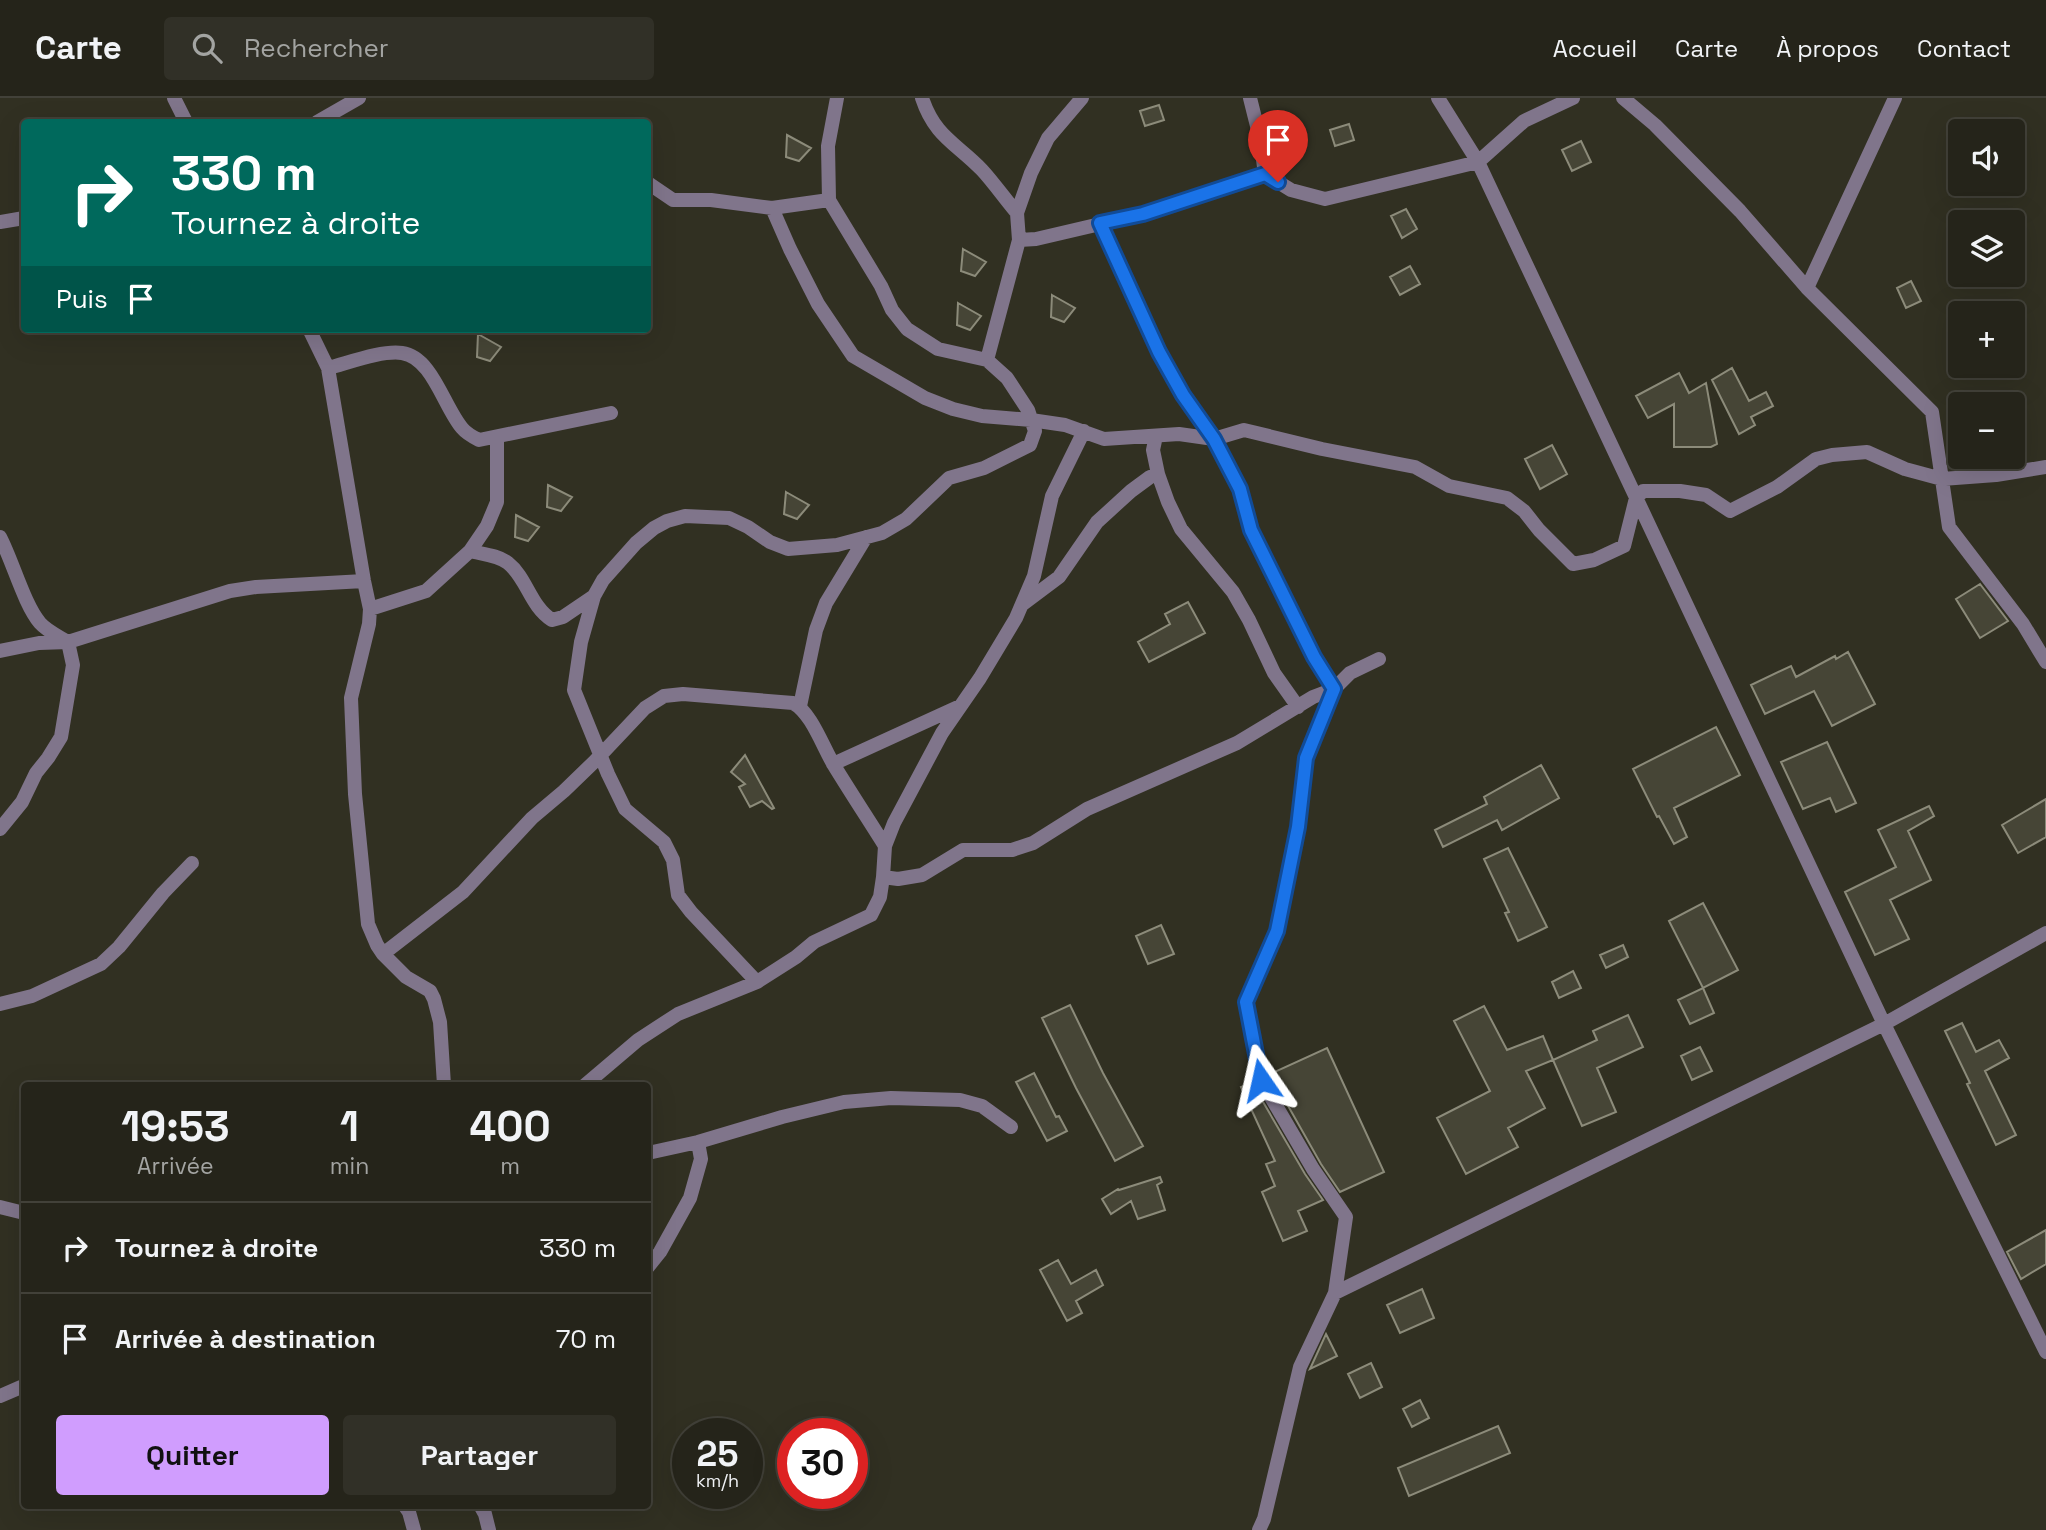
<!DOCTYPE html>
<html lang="fr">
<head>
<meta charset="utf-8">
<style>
  :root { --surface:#25241a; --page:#313027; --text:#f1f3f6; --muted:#a3a4a2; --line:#424139; --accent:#d09dfe }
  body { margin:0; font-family:"Space Grotesk",sans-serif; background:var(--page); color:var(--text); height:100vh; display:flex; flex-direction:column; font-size:26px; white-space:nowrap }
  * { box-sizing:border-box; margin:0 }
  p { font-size:23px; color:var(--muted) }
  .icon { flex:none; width:38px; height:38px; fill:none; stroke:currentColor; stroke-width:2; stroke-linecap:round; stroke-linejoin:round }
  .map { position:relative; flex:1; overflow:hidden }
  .sheet { position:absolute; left:21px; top:984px; width:630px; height:427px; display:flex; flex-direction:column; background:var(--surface); border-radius:7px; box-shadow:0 7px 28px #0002,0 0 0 2px var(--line) }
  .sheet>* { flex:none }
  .top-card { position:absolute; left:21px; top:21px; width:630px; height:214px; border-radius:7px; box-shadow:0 7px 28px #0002,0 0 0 2px var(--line); background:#00695c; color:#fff; overflow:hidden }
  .fabs { position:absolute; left:1948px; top:21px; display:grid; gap:14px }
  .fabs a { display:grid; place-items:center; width:77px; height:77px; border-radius:7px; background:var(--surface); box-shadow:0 7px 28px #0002,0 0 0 2px var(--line); font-size:35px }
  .speed { position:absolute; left:672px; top:1320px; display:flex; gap:14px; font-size:35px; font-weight:700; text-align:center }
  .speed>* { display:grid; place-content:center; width:91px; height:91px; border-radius:50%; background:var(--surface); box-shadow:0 7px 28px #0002,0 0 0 2px var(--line); line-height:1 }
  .speed small { font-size:18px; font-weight:400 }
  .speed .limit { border:10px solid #d22; background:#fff; color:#111 }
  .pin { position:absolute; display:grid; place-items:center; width:60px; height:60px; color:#fff; margin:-72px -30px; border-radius:50% 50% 50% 0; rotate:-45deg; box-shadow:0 0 7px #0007 }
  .pin .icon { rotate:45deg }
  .me { position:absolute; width:77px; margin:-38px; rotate:349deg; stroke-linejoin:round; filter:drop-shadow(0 0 5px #0008) }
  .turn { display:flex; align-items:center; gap:24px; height:147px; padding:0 35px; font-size:32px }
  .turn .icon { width:91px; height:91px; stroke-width:2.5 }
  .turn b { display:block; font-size:49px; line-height:60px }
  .then { display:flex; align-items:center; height:66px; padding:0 35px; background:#0003; gap:14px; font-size:26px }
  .eta { display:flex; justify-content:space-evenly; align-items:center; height:119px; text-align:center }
  .eta b { font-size:42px; font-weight:700; line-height:49px }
  .button { display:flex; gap:14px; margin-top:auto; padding:14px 35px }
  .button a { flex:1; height:80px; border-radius:7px; background:var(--accent); color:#111; font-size:28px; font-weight:700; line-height:80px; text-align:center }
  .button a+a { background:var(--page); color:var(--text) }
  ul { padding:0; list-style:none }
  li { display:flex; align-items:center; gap:21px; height:91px; padding:0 35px; border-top:2px solid var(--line) }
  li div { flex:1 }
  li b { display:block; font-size:26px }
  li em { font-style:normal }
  header { display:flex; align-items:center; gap:42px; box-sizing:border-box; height:98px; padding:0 35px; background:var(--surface); border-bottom:2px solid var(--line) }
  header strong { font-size:33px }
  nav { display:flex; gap:38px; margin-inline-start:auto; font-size:24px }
  .search { width:490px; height:63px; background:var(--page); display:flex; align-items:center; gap:18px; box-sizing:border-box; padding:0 24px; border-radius:7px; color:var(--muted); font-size:26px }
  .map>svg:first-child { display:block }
</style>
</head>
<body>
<header>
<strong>Carte</strong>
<div class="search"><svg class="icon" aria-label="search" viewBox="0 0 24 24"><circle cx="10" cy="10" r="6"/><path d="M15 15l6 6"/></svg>Rechercher</div>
<nav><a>Accueil</a><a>Carte</a><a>À propos</a><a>Contact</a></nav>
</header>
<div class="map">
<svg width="2046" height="1432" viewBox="0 0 2046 1432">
  <rect width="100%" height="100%" fill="#313022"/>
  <path fill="#464536" stroke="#8c8b7a" stroke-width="2" d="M1159,7L1164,22L1145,28L1140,13Z
    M1349,26L1354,42L1335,48L1330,32Z
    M787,37L811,50L799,63L786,59Z
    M1581,43L1591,64L1572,73L1562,52Z
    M1406,111L1417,131L1402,140L1391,118Z
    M963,151L986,164L975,178L961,173Z
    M1410,168L1420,186L1400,197L1390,179Z
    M1911,183L1921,203L1906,210L1897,190Z
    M1052,197L1075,210L1064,224L1051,219Z
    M958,205L981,218L970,232L957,227Z
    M478,236L501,249L490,263L477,259Z
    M1732,270L1749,303L1766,294L1773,308L1751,319L1755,327L1739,336L1712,282Z
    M1679,275L1689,295L1706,285L1717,346L1711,349H1674V306L1648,320L1636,298Z
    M1552,347L1567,376L1540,391L1525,361Z
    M548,387L572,399L561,413L547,409Z
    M786,394L809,407L797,421L784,416Z
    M516,417L539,429L528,443L515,439Z
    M1980,486L2008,523L1980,540L1956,501Z
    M1188,504L1205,535L1149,564L1138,544L1170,526L1165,516Z
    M1848,554L1875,606L1832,628L1814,593L1765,616L1751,587L1791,568L1796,579L1835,558L1836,561Z
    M1716,629L1740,677L1674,710L1687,739L1674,746L1659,718L1657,719L1633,671Z
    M1827,644L1856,705L1836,714L1830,700L1803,711L1781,664Z
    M745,657L774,710L772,711L762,703L750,709L739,689L745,686L731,674Z
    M1541,667L1559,700L1502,732L1497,722L1443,749L1435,732L1487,706L1484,699Z
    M2046,701V739L2018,755L2002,727Z
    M1929,708L1934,718L1908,733L1931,782L1890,802L1909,841L1875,857L1845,794L1896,769L1878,732Z
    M1508,750L1547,829L1518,843L1505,815L1509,814L1484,761Z
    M1703,805L1738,872L1703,890L1669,823Z
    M1161,827L1174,856L1148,866L1136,838Z
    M1623,847L1628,859L1606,870L1600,857Z
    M1573,873L1581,890L1559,900L1552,884Z
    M1703,890L1714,915L1690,926L1678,902Z
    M1070,907L1103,975L1143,1048L1115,1063L1076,990L1042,920Z
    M1484,908L1507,952L1543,938L1553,962L1526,973L1545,1010L1508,1030L1518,1049L1466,1076L1437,1020L1490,993L1454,923Z
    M1628,917L1643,949L1597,970L1616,1014L1582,1028L1553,962L1597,942L1593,933Z
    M1962,925L1976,954L1999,942L2009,960L1985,973L2016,1037L1996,1047L1967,986L1970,985L1945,933Z
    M1700,949L1712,973L1692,982L1681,958Z
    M1327,950L1384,1074L1340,1094L1321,1066L1270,976Z
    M1034,975L1056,1019L1059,1018L1067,1033L1047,1043L1016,984Z
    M1252,985L1305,1076L1323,1102L1298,1113L1307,1133L1283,1143L1262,1094L1275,1088L1266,1066L1275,1063L1241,989Z
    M1160,1079L1162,1084L1157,1087L1165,1112L1138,1121L1131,1103L1111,1116L1102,1101L1118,1091L1119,1092Z
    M2046,1132V1166L2021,1181L2007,1154Z
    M1058,1162L1071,1186L1096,1172L1103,1187L1076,1203L1082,1215L1067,1223L1040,1172Z
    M1422,1191L1434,1220L1400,1235L1387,1207Z
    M1326,1236L1337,1258L1310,1271Z
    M1371,1265L1382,1289L1360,1300L1348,1276Z
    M1420,1302L1429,1320L1412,1329L1403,1311Z
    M1498,1328L1510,1355L1409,1398L1398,1370Z"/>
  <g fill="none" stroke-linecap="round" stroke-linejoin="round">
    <path stroke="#80758b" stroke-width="14" d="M174,0L186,24
      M922,0C935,39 956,45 982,72C994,85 1005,101 1017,115
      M1250,0L1260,40L1265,76
      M1438,0L1478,64L1884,926L2046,1254
      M1623,0L1655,27L1740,113L1807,190L1932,314L1949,429L2023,526L2046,564
      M317,24L359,0
      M648,85L673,102H711L772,110L829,102
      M772,110L790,151L818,206L853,258L925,300L953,311L982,318L1031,322L1065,327L1104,341L1179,336L1214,341L1244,332L1322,351L1415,369L1449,388L1507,400L1524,413L1539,432L1573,466L1594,462L1624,448L1636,400L1643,393H1680L1706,397L1730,413L1777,389L1816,361L1832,357L1867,354L1905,371L1942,381L1996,377L2046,369
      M0,124L24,120
      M1100,125L1159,254L1183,297L1214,341L1240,391L1251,432L1314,559L1334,591L1306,660L1298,729L1277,833L1246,904L1261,982L1313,1071L1346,1119L1335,1195L1300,1269L1264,1421L1259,1432
      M1019,142L1036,141L1143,116L1265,76L1291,92L1325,101L1478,64L1524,23L1573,0
      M1807,190L1895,0
      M309,231L328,270L364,483L370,511L369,526L351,600L355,696L368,826L377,847L383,856L406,879L430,893L434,901L440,924L444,987
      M987,262L1019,142L1017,115L1031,75L1048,40L1082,0
      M328,270C348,265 382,252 402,255C432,259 444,309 462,330C466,335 473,339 479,342L611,315
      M1158,376L1168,404L1181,431L1233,494L1249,522L1274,575L1298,609
      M0,439C13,464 24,506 40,525C47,533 58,538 68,544L73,567L61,639L48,660L36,675L22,704L0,731
      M470,453C482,456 498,457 508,465C527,480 530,508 552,522L563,519L594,498L603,482L636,445L654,430L667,423L685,418L729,420L748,429L770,444L788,451L837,447L882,435L906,421L949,380L984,370L1030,347L1035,333L1028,312L1007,280L987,262L938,251L907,231L892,212L881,188L829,102L828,48L837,0
      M594,498L581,544L574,592L608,676L625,711L664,744L673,762L678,797L691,814L757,884
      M1023,506L1059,479L1097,424L1131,393L1150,379L1158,376L1153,352L1156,338
      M370,511L426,493L470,453L487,428L497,404V339
      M0,553L39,545L68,544L230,493L256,489L364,483
      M800,608L816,532L826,505L866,439
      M833,666L960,608
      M883,779L885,748L894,725L942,635L980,580L1016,520L1034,478L1052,398L1084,333
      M383,856L463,794L532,720L564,693L594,664L645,610L664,598L683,596L793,605C812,615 823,650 835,669C851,695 868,721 885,748
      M0,906L32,898L101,866L119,849L163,795L192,765
      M585,987L638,942L678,916L757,884L796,859L814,844L871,817L880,799L883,779L898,781L922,777L963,752H1012L1033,745L1087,711L1237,645L1313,599L1334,591L1350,575L1379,561
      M648,1055L698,1044L782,1019L844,1004L891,1000L960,1002L982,1008L1011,1029
      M0,1109L24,1115
      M648,1169L660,1154L690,1100L701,1061L698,1044
      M1335,1195L1884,926L2046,835
      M0,1298L21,1289L24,1290
      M404,1407L409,1414L414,1432
      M480,1407L485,1416L489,1432"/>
  </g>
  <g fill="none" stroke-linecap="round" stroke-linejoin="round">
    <g stroke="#114b97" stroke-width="18">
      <path id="route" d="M1261,982L1246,904L1277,833L1298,729L1306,660L1334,591L1314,559L1251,432L1240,391L1214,341L1183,297L1159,254L1100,125L1143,116L1265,76L1278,84"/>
    </g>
    <use href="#route" stroke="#1a73e8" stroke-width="12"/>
  </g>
</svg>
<div class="fabs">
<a><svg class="icon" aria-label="sound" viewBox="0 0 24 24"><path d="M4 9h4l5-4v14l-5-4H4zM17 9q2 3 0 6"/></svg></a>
<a><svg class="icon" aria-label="layers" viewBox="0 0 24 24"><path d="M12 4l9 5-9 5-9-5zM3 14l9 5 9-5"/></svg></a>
<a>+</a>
<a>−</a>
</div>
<div class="speed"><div>25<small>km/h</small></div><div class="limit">30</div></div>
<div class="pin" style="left:1278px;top:84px;background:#d93025"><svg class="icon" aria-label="arrive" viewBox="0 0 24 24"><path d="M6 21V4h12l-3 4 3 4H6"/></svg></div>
<svg class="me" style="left:1261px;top:982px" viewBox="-20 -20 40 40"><path d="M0-17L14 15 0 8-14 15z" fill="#1a73e8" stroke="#fff" stroke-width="4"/></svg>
<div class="top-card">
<div class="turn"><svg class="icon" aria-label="right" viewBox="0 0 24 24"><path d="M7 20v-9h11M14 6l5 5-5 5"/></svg><div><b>330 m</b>Tournez à droite</div></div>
<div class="then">Puis<svg class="icon" aria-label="arrive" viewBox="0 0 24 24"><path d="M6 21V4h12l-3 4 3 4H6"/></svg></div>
</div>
<section class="sheet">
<div class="eta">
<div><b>19:53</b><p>Arrivée</p></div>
<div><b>1</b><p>min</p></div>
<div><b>400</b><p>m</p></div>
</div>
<ul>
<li><svg class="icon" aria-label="right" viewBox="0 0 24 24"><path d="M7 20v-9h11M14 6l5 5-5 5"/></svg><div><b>Tournez à droite</b></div><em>330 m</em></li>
<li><svg class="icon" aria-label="arrive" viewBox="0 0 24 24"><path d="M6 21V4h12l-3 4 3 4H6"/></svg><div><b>Arrivée à destination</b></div><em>70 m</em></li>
</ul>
<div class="button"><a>Quitter</a><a>Partager</a></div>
</section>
</div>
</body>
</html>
